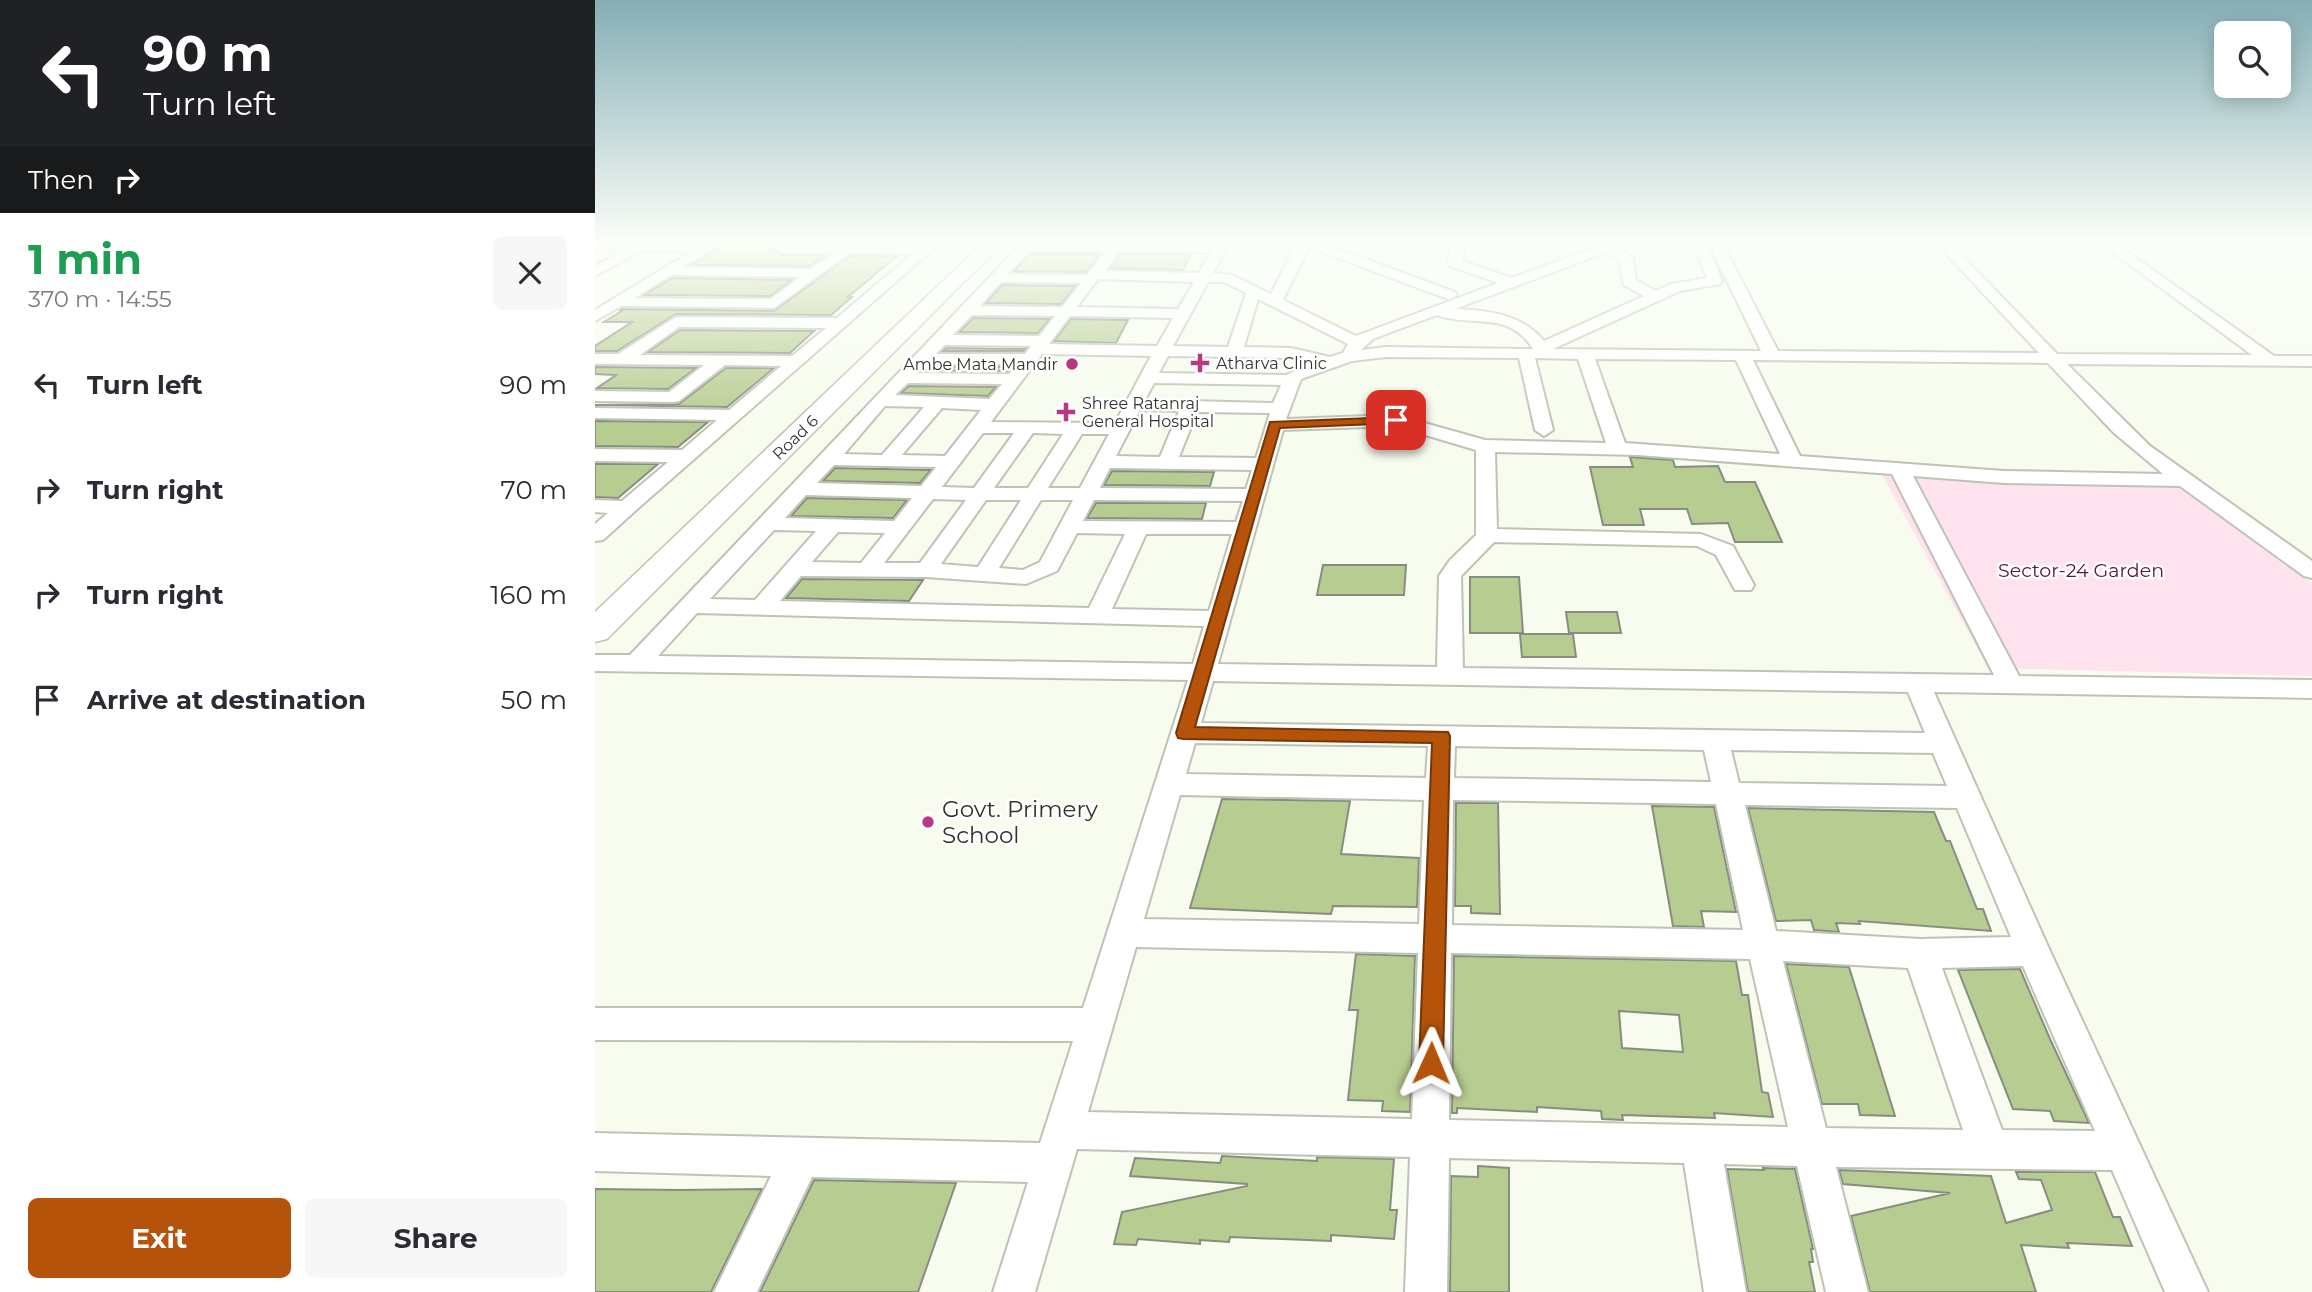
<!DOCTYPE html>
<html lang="en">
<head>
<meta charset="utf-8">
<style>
  :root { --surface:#fff; --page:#f7f7f7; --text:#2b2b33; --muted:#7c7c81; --accent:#b45309 }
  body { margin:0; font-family:Montserrat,sans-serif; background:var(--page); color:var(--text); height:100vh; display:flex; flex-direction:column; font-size:26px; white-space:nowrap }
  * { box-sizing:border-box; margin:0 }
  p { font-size:23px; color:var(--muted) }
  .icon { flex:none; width:38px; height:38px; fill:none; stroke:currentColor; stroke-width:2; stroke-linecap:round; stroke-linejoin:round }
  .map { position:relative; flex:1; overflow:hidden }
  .details { display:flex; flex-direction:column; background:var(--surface); width:595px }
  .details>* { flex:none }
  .guide { background:#202124; color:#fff; overflow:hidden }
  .fabs { position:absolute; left:1619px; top:21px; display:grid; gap:14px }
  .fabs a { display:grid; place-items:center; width:77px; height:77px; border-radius:10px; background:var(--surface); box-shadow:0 4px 18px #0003; font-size:35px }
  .pin { position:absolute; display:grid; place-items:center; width:60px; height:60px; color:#fff; margin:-30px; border-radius:14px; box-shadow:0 4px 10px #0006 }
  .me { position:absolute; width:77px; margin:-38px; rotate:1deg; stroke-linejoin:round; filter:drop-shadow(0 0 5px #0008) }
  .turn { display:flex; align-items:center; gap:24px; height:147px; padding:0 28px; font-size:32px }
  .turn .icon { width:91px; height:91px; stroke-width:2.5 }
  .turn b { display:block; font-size:49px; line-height:60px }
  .then { display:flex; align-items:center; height:66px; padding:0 28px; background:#0003; gap:14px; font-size:26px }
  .round { display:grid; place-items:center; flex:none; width:74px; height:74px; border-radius:10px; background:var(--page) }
  .overview { display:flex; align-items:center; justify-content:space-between; height:119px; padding:0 28px }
  h1 { font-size:42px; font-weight:700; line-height:52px; color:#1e9e55 }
  .cta { display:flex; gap:14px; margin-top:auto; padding:14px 28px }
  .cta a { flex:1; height:80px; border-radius:10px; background:var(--accent); color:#fff; font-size:28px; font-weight:700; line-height:80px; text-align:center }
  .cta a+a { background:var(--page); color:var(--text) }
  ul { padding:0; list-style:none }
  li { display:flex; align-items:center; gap:21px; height:105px; padding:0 28px }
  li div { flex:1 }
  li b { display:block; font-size:26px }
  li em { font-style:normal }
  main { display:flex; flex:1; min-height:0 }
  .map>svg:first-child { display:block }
</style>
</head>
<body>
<main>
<section class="details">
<div class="guide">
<div class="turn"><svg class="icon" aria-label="left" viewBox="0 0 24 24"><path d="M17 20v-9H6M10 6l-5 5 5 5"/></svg><div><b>90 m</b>Turn left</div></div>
<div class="then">Then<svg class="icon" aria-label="right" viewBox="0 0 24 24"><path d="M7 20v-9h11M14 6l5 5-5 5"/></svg></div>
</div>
<div class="overview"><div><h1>1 min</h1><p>370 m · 14:55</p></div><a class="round"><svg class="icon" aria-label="close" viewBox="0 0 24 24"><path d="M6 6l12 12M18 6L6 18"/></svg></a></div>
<ul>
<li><svg class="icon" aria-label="left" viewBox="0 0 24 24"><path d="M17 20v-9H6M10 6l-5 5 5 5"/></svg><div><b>Turn left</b></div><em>90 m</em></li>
<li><svg class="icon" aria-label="right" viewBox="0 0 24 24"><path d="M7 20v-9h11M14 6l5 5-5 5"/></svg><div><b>Turn right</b></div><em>70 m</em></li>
<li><svg class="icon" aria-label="right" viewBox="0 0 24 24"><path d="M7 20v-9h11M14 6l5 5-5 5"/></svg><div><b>Turn right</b></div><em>160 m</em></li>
<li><svg class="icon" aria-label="arrive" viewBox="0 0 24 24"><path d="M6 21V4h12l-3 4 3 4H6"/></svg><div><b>Arrive at destination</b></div><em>50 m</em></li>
</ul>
<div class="cta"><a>Exit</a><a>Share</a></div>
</section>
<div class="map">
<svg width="1717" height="1292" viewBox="0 0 1717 1292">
  <rect width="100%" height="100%" fill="#f7fcef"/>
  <path fill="#fee3ee" d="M1391,468L1565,473L1717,583V676L1393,668L1285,471Z"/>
  <path fill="#b7cc90" stroke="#888d81" stroke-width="2" fill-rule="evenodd" d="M128,243H184L178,249L187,255H230L215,266L98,265Z
    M435,254H506L491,272L419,271Z
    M525,254H596L588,270L515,268Z
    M255,256H302L253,297H257L236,315L81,314L22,351H0V346L37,322H9L28,310H24L27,309L179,311Z
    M77,278L197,280L175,296L49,295Z
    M407,285L481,286L466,304L391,303Z
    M378,318L455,319L443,333L364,332Z
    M476,319L533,320L521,343L459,341Z
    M85,330L219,331L195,353L53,352Z
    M351,348L431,349L429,351H347Z
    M0,367L101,368L73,389L2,388L21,375L0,374Z
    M333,367H417L413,371L329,370Z
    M131,368H179L132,407L0,405L84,404Z
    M314,386L401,387L393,396L306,393Z
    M0,421L113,422L83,447L0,446Z
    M1035,457L1078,460L1080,467L1123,466L1130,482H1160L1187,542H1140L1133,523L1097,524L1092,509H1045L1049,525H1008L995,467H1038Z
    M0,464H63L23,498L0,497Z
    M240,468L336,470L325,483L228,481Z
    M517,471L619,472L615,486L509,485Z
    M212,498L312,500L298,518L196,516Z
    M501,503H611L607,519L492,518Z
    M728,565H811L809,595H722Z
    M875,577H924L928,633H875Z
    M207,579L328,580L314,601L191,598Z
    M971,612H1022L1026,633H974Z
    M925,634H978L981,657H927Z
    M627,799L755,801L746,854L824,858L822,907L738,906L736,914L595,908Z
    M861,803H903L905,914L876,913V906H860Z
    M1057,806L1119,807L1141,912L1106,911L1109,927L1078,926Z
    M1153,808L1339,812L1351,841H1355L1382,909H1388L1396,931L1264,921L1265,924L1241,923L1244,932L1219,930L1216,920L1181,921Z
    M761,954L820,956L815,1112L787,1111L788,1101L753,1100L763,1010H754Z
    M859,956L1141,961L1147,995H1153L1167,1092L1173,1093L1178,1117L1119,1113L1120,1118L1027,1115L1028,1120L1007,1119L1006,1111L942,1107V1112L862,1108V1113H857ZM1024,1011L1084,1015L1088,1052L1027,1048Z
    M1191,964L1254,967L1300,1116L1265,1115L1263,1104H1227Z
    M1425,969L1455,1039L1494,1123L1459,1121L1455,1111L1418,1109L1363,970Z
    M627,1156L722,1161V1157L799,1159L795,1210H802L799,1239L736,1235V1241L635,1237L634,1242L605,1240V1244L543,1239L541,1245L519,1244L527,1212L652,1186V1184L535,1176L540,1158L625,1163Z
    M883,1166L914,1168V1292H855L856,1176L883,1177Z
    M1168,1168L1200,1169L1218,1249H1216L1218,1262H1214L1220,1292H1153L1132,1169L1169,1170Z
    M1244,1170L1396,1176L1411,1223L1457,1210L1446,1180L1424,1179L1421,1172H1500L1518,1217H1525L1537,1246L1472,1243L1474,1248L1426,1245L1441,1292H1275L1256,1216L1355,1193L1248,1184Z
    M219,1180L361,1183L323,1292H165Z
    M0,1189L85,1190L167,1189L116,1292H0Z"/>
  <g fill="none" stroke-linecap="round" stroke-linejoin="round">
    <g stroke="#bec3b6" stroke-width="4">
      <path id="street" d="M0,243H126L89,267L216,269L238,253L187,252L180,248L187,244L327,246L330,243H345L40,511L8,540L0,541V524L13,513L0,512V500L27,501L73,462L0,461V449L87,450L122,420L0,418V408L134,410L186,366L130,365L84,401L78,402L0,401V391L74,392L109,365L0,364V354H23L81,317L242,318L317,254L254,253L179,308L26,306L0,321V310L97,251L47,250L0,276V266L28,250H0ZM76,275L205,277L176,299L40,298ZM84,327L231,328L197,356L45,355Z
        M427,243H635L618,273L637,275L676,294L702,243H727L860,292L862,295L855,299L850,298L714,247L688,300L761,336L903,283L855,266L853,263L856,243H870L867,261L917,278L1012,243H1031L1024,248L1038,258L1041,280L1061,291L1076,284L1112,278L1098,243H1112L1127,281L1125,284L1085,291L958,349L1166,351L1117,250L1124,246L1131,250L1183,351L1444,353L1341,243H1355L1462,354L1657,355L1505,243H1520L1679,356H1717V366L1472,364L1555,446L1717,561V578L1709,576L1585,486L1409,483L1318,476L1424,676L1717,680V698L1339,692L1455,951L1613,1292H1570L1517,1170L1241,1167L1273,1292H1231L1202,1166L1129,1164L1151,1292H1109L1089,1163L854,1158L852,1292H810L815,1157L482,1149L440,1292H398L433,1182L217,1177L162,1292H119L176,1176L0,1171V1133L445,1143L478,1041L0,1040V1008H488L593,680L0,671V655H35ZM434,251H511L492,275L413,274ZM524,251L616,252L604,273L510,271ZM1012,252L1024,260L1029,285L1049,296L949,341C927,314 892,310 860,309ZM503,279L599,282L583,309L482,307ZM406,282L486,283L467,307L385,306ZM613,282H629L651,293L633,347L578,346ZM663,299L753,344L748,353L735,357L696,348L649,347ZM377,315L460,316L444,336L358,335ZM842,315C874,328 914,309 938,349L791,347L766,350L778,339ZM475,316L578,318L562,346L454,344ZM350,345L436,346L430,354H341ZM447,354L556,356L520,423L396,422ZM573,356L696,358L718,363L691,375L564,373ZM791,357L924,358L940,430L949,436L958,430L940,358L983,359L1011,443L890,440L801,415L691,419L706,379L757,361ZM1000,359L1141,360L1185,454L1030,443ZM1158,360L1453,363L1518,432L1568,474L1409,471L1205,456ZM332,364H422L414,374L323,373ZM313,383L407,384L394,399L300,395ZM559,383L686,385L678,403L550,400ZM290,406L329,407L287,455L249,454ZM347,408L386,410L350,456L307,455ZM545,410L584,411L565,457L521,456ZM602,412L675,413L661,458L584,457ZM800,426L881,450V535L855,560L844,576L842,667L623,664L688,430ZM388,433H419L379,488L347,487ZM438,433L468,434L433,488H399ZM487,434H514L485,488H453ZM900,452L1043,455L1297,474L1399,675L868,668L866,576L899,542L1102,546L1121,555L1140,590H1156L1159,585L1138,546L1106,534L902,529ZM239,465L341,467L326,486L222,483ZM515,468L657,470L651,489L505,488ZM211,495L317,498L299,521L190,518ZM338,499L371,500L325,563H289ZM391,500H426L383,567L346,564ZM446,500H478L445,562L428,570L404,568ZM499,500L648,501L641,522L488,521ZM179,530L221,531L160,600L115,599ZM243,532L290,533L266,563L217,562ZM482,533L530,534L494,608L185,601L206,576L331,577L431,584L462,571ZM551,534H637L614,611L517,609ZM102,613L609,626L598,664L63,656ZM618,681L1313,692L1330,733L606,723ZM600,743L833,746L831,778L591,774ZM860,746L1109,750L1116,782L859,778ZM1136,750L1338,753L1352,786L1144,783ZM585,795L829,800L824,924L549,919ZM858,800L1121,804L1148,930L857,925ZM1150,805L1362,808L1416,937L1325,939L1181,931ZM541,947L823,953L817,1119L493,1112ZM856,953L1155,959L1193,1127L854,1120ZM1188,961L1313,968L1368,1130L1231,1128ZM1428,966L1500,1131L1407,1130L1347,968Z"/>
    </g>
    <g stroke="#bec3b6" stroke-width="3">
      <path id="secondary" d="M388,243H408L12,639L0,642V612Z"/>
    </g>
    <use href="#street" fill="#fff" fill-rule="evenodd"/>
    <use href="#secondary" fill="#fff" fill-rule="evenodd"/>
  </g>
  <linearGradient id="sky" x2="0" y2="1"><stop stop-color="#85aeb6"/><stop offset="0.57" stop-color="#fbfef8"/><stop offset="1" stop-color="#fbfef8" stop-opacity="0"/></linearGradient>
  <rect width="1717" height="424" fill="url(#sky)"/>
  <path fill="#b45309" stroke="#753606" stroke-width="2" d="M801,417L805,418V423L685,428L600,727L853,732L855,736L848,1063L844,1071L836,1075L828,1071L824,1063L837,743L589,739L583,738L581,733L675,422Z"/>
  <g fill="#ba3880" stroke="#fff" stroke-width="2.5">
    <path d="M601.5 352.5h7v7h7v7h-7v7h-7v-7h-7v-7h7z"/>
    <circle cx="477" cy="364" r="7"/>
    <path d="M467.5 401.5h7v7h7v7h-7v7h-7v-7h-7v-7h7z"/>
    <circle cx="333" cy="822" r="7"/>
  </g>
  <g text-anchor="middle" stroke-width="5" stroke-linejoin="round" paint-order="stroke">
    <g font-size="16" fill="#30322d" stroke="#fff" text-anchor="start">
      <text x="621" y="369">Atharva Clinic</text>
      <text x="463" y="370" text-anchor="end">Ambe Mata Mandir</text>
      <text x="487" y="409">Shree Ratanraj<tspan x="487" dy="18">General Hospital</tspan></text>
    </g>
    <g font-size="16" fill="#30322d" stroke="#fff">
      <text transform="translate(200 437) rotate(-44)" y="6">Road 6</text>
    </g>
    <g font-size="19" fill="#5b123c" stroke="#fff">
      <text x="1486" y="577">Sector-24 Garden</text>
    </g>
    <g font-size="23" fill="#30322d" stroke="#fff" text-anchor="start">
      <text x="347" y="817">Govt. Primery<tspan x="347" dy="26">School</tspan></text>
    </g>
  </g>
</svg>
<div class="fabs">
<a><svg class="icon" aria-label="search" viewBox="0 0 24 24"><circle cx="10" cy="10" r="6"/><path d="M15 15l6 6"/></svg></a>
</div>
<div class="pin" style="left:801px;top:420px;background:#d93025"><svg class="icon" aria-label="arrive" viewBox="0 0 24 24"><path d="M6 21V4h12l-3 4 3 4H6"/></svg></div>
<svg class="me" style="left:836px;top:1063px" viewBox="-20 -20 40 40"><path d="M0-17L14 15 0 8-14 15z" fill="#b45309" stroke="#fff" stroke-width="4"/></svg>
</div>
</main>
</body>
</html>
